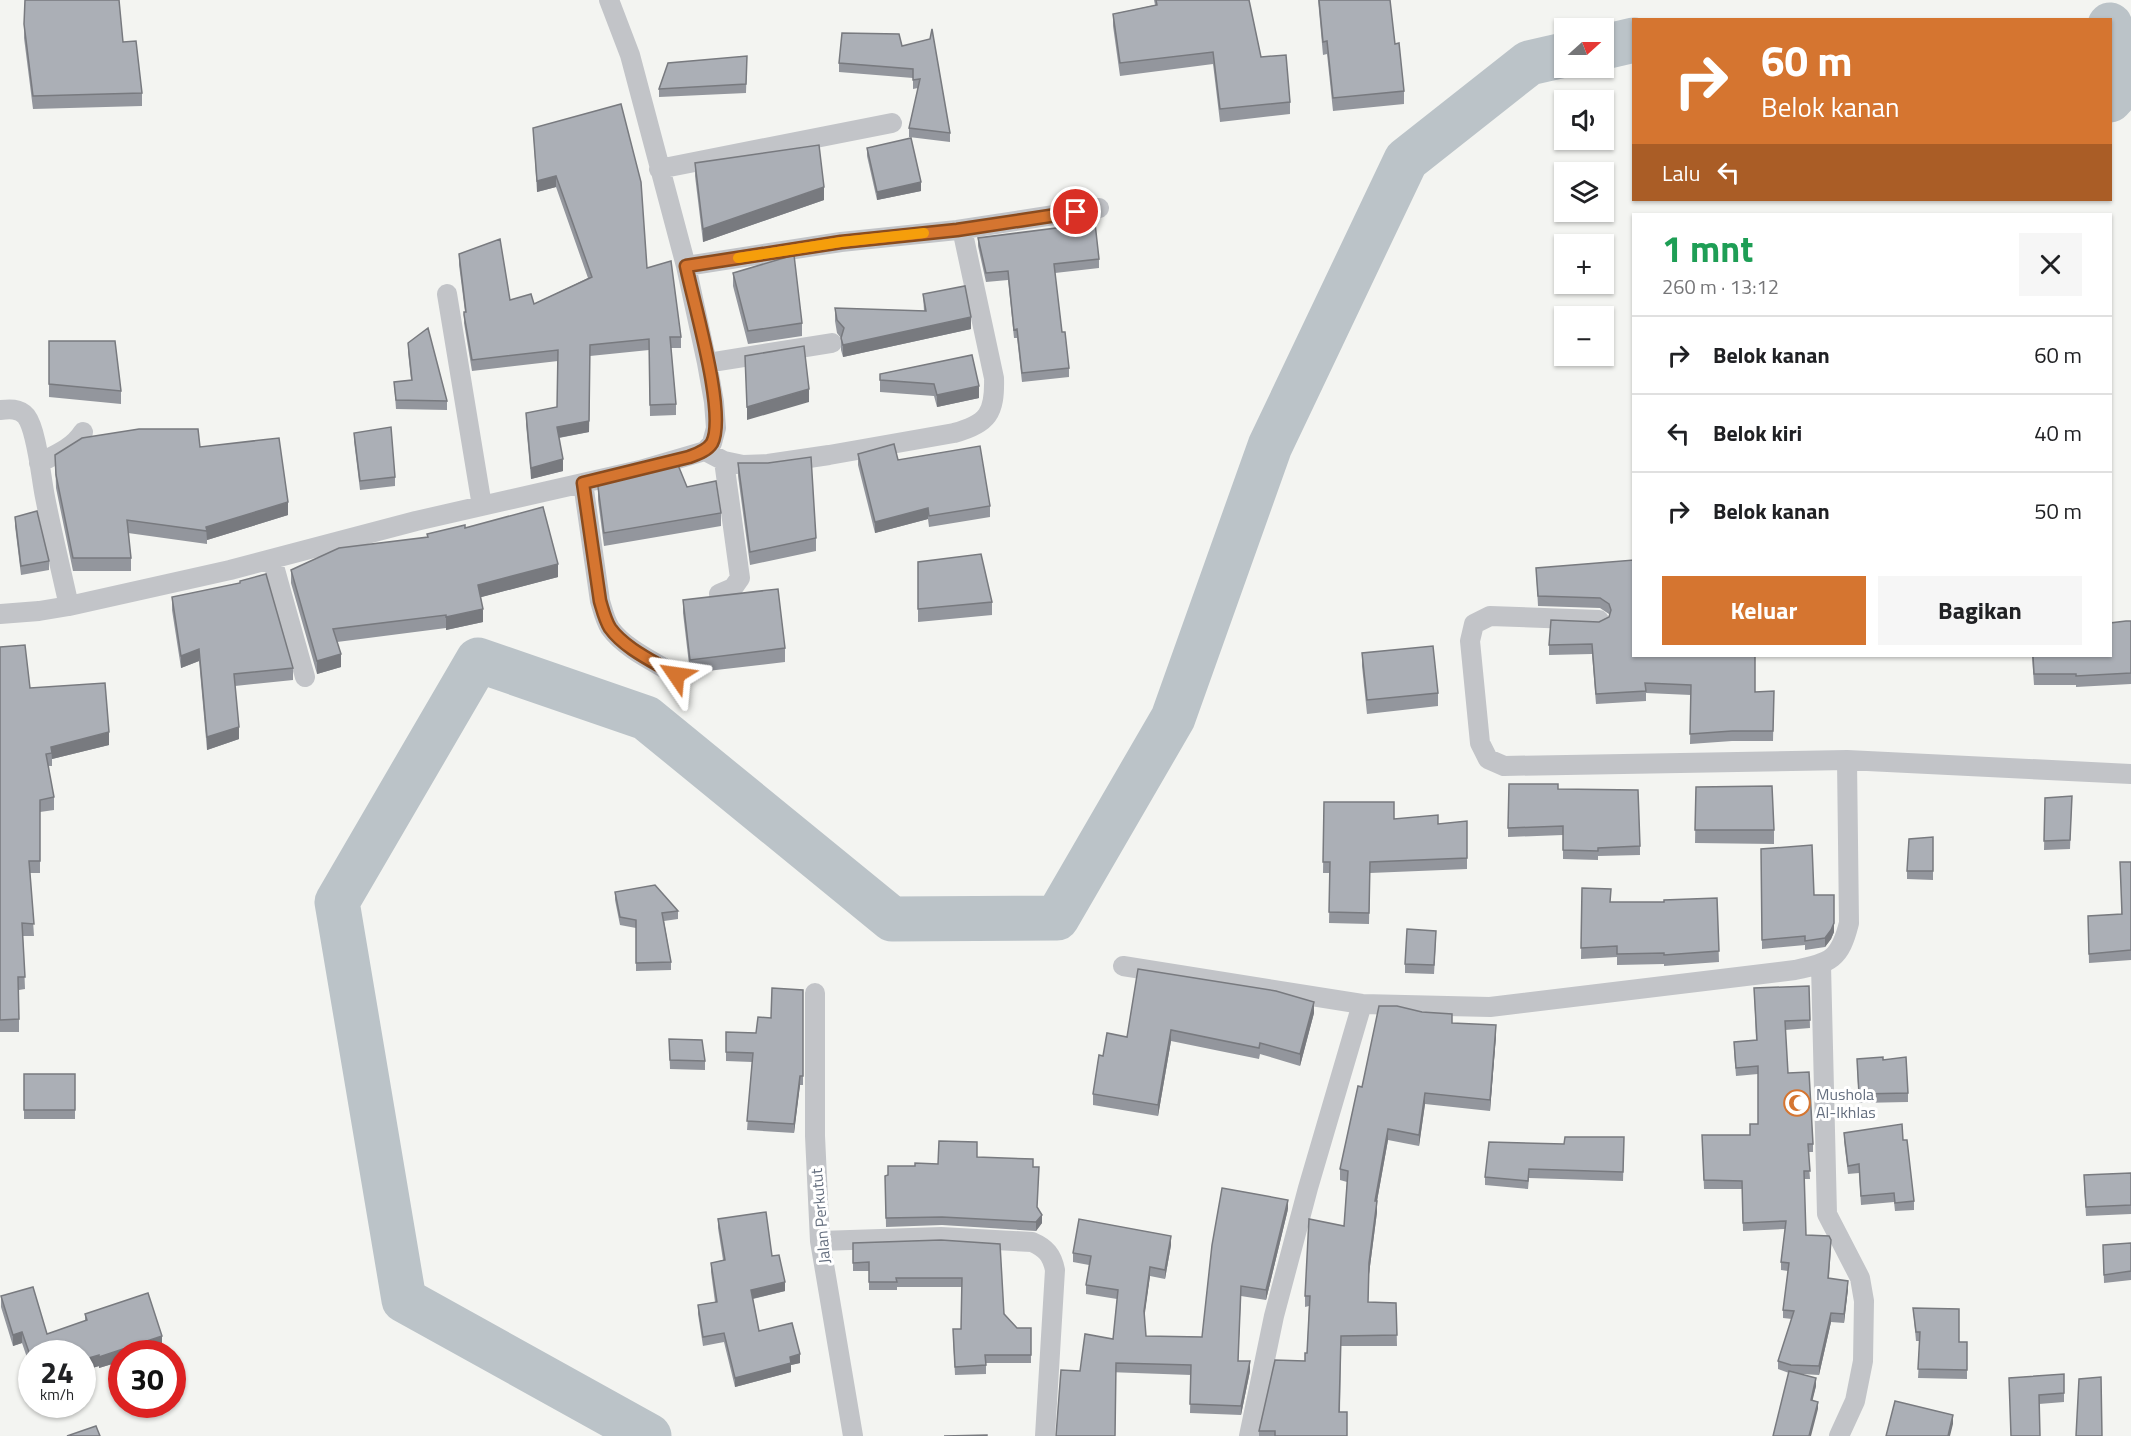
<!DOCTYPE html>
<html lang="id">
<head>
<meta charset="utf-8">
<style>
  :root { --surface:#fff; --page:#f6f6f6; --text:#202124; --muted:#757577; --line:#e0e0e0; --accent:#d57530 }
  body { margin:0; font-family:"Titillium Web",sans-serif; background:var(--page); color:var(--text); height:100vh; display:flex; flex-direction:column; font-size:22px; white-space:nowrap }
  * { box-sizing:border-box; margin:0 }
  p { font-size:20px; color:var(--muted) }
  .icon { flex:none; width:33px; height:33px; fill:none; stroke:currentColor; stroke-width:2; stroke-linecap:round; stroke-linejoin:round }
  .map { position:relative; flex:1; overflow:hidden }
  .side { position:absolute; left:1632px; top:213px; width:480px; height:444px; display:flex; flex-direction:column; background:var(--surface); border-radius:0px; box-shadow:0 2px 4px #0004 }
  .side>* { flex:none }
  .banner { position:absolute; left:1632px; top:18px; width:480px; height:183px; border-radius:0px; box-shadow:0 2px 4px #0004; background:#d57530; color:#fff; overflow:hidden }
  .needle { width:39px; rotate:69deg }
  .controls { position:absolute; left:1554px; top:18px; display:grid; gap:12px }
  .controls a { display:grid; place-items:center; width:60px; height:60px; border-radius:0px; background:var(--surface); box-shadow:0 2px 4px #0004; font-size:30px }
  .speed { position:absolute; left:18px; top:1340px; display:flex; gap:12px; font-size:30px; font-weight:700; text-align:center }
  .speed>* { display:grid; place-content:center; width:78px; height:78px; border-radius:50%; background:var(--surface); box-shadow:0 2px 4px #0004; line-height:1 }
  .speed small { font-size:15px; font-weight:400 }
  .speed .limit { border:9px solid #d22; background:#fff; color:#111 }
  .pin { position:absolute; display:grid; place-items:center; width:51px; height:51px; color:#fff; margin:-26px; border:3px solid #fff; border-radius:50%; box-shadow:0 2px 6px #0007 }
  .me { position:absolute; width:66px; margin:-33px; rotate:302deg; stroke-linejoin:round; filter:drop-shadow(0 0 4px #0008) }
  .turn { display:flex; align-items:center; gap:21px; height:126px; padding:0 30px; font-size:27px }
  .turn .icon { width:78px; height:78px; stroke-width:2.5 }
  .turn b { display:block; font-size:42px; line-height:51px }
  .then { display:flex; align-items:center; height:57px; padding:0 30px; background:#0003; gap:12px; font-size:22px }
  .round { display:grid; place-items:center; flex:none; width:63px; height:63px; border-radius:0px; background:var(--page) }
  .overview { display:flex; align-items:center; justify-content:space-between; height:102px; padding:0 30px }
  h1 { font-size:36px; font-weight:700; line-height:45px; color:#1e9e55 }
  .cta { display:flex; gap:12px; margin-top:auto; padding:12px 30px }
  .cta a { flex:1; height:69px; border-radius:0px; background:var(--accent); color:#fff; font-size:24px; font-weight:700; line-height:69px; text-align:center }
  .cta a+a { background:var(--page); color:var(--text) }
  ul { padding:0; list-style:none }
  li { display:flex; align-items:center; gap:18px; height:78px; padding:0 30px; border-top:2px solid var(--line) }
  li div { flex:1 }
  li b { display:block; font-size:22px }
  li em { font-style:normal }
  .map>svg:first-child { display:block }
</style>
</head>
<body>
<div class="map">
<svg width="2131" height="1436" viewBox="0 0 2131 1436">
  <rect width="100%" height="100%" fill="#f3f4f1"/>
  <g fill="none" stroke-linecap="round" stroke-linejoin="round">
    <path stroke="#bbc3c8" stroke-width="45" d="M2110,25L2128,80L2110,100
      M1604,47L1634,40
      M649,1436L404,1300L337,902L478,660L646,718L892,919L1057,918L1173,718L1270,446L1406,160L1529,63L1564,55"/>
    <path stroke="#c2c4c8" stroke-width="20" d="M659,169L892,123
      M686,266L841,242L957,230L1099,208
      M447,294L482,506
      M707,363L832,343
      M0,410C9,409 19,408 26,416C37,430 41,478 45,497C52,533 61,570 69,606
      M705,451L724,461L743,465L768,464L829,455L954,433C988,424 995,413 994,378L962,229
      M39,463C55,455 73,448 83,432
      M583,483L600,601C603,611 605,620 610,628C625,649 655,662 676,675
      M272,559L305,677
      M719,594L733,588L740,578L724,461
      M0,614L39,611L69,606L230,570L416,521L640,470L705,451L712,443L716,428L714,402L707,363L686,266L630,55L609,0
      M1599,620L1490,616L1474,624L1470,641L1480,743L1488,759L1504,766L1847,760
      M1821,965L1827,1214L1860,1278L1864,1301L1863,1361L1855,1401L1839,1436
      M1123,966L1362,1004L1490,1007L1795,970C1831,963 1840,959 1849,923L1847,760L2131,774
      M815,993V1136L820,1241L853,1436
      M820,1241L941,1237L1032,1242C1046,1248 1052,1255 1055,1270L1045,1436
      M1249,1436L1274,1316L1308,1188L1362,1004"/>
  </g>
  <path fill="#93969d" d="M25,0L123,42L142,93V106L33,109L24,38Z
    M1154,0H1249L1261,57L1290,102V114L1220,122L1213,64L1120,76L1113,26V14L1155,5Z
    M1318,0H1390L1395,44L1404,91V104L1333,111L1327,54L1323,55Z
    M902,46L950,133V142L909,137V128L918,88L913,89V78L839,72V63Z
    M747,56L746,93L659,97V89Z
    M533,128L647,268L681,337V348H671L676,404V415L650,416L649,350L590,356L589,432L559,438L563,471L531,479L526,424V413L557,407L558,361L472,371L464,323L465,312L459,265V254L510,300L534,304L588,278L556,187L537,192Z
    M867,148L921,191L877,200L867,156Z
    M695,163L824,200L703,242L695,176Z
    M978,238L1099,259V268L1055,273L1062,332L1069,368V377L1022,382L1017,338H1014L1008,280L986,282L978,246Z
    M733,273L802,323V336L748,344L733,286Z
    M923,294L971,329L843,357L841,350V338L837,333L835,321V308L924,311Z
    M49,341L121,391V404L49,397Z
    M408,343L447,401V410L396,409L394,382L411,380L408,352Z
    M972,355L979,398L937,407L934,396L880,392V374Z
    M354,433L395,477V486L360,490L354,441Z
    M200,447L288,515L207,540V544L128,533L131,558V571H73L56,488L55,455Z
    M858,454L898,460L990,506V517L929,527L928,519L875,533L858,465Z
    M738,463L816,538V551L750,565L738,476Z
    M598,487H687L721,513V526L604,546L598,500Z
    M15,517L49,561V570L21,575L15,526Z
    M465,528L558,577L481,597L483,622L446,630V628L337,642L341,667L317,674L291,583V570L427,537V534Z
    M918,562L992,602V615L918,622Z
    M1536,568L1633,603L1634,656L1755,692L1774,691L1773,741H1732L1690,744L1691,695L1646,693V701L1596,704L1592,654L1549,655V645L1599,622L1609,617V614L1600,608L1538,606Z
    M172,597L293,668V680L235,686L239,739L207,750L199,661L181,668L172,610Z
    M683,600L785,648V662L690,673L683,613Z
    M2131,621V684L2076,687V685H2034L2032,656H2110Z
    M0,647L30,688L109,745L52,759V766H48L54,797V810L40,812V873H30L34,936H23L25,989L19,990V1032H0Z
    M1362,653L1438,693V706L1367,714L1362,666Z
    M1696,787L1774,830V844L1695,843Z
    M1558,789L1640,846V855L1598,856V860L1563,859V835L1508,837V828Z
    M2072,796L2070,849L2044,850L2045,798Z
    M1324,802L1394,819L1438,824L1467,821V869L1370,873L1369,924L1329,923L1330,873H1323Z
    M1933,837V880L1907,879V871Z
    M1761,849L1814,895L1834,932L1831,939L1825,947L1805,950V945L1762,949Z
    M2131,862V960L2089,963L2088,916L2121,914Z
    M1582,888L1610,902H1664L1717,898L1719,962L1664,966V964L1617,965V957L1581,959Z
    M615,892L678,911V919L664,921L671,962V970L636,971V928L620,925L615,900Z
    M1436,939L1434,974L1405,973V964Z
    M1138,969L1314,1013L1300,1066L1260,1054L1259,1059L1171,1041L1158,1116L1093,1105V1094L1127,1037Z
    M1809,986L1810,1028L1785,1030L1788,1073L1813,1144V1152H1808L1810,1179H1804L1806,1235L1831,1248L1829,1278L1848,1289L1844,1323L1831,1322L1819,1375L1801,1374L1816,1386L1812,1400L1818,1409L1789,1373L1778,1369V1361L1792,1319L1783,1318V1310L1788,1271L1781,1270V1262L1785,1229L1743,1231L1742,1189H1704L1702,1135H1750L1758,1124V1074L1736,1076L1734,1051V1042L1756,1040L1754,988Z
    M803,990V1085H800L794,1133L747,1130L752,1062L726,1061V1032L756,1033L771,1018Z
    M1496,1036L1490,1111L1425,1104L1419,1146L1388,1140L1377,1201V1212L1369,1274L1368,1302L1396,1303L1397,1346H1341L1340,1412L1347,1436H1259V1431L1305,1361L1307,1353L1309,1306L1305,1307V1296L1344,1226L1347,1182L1340,1180V1169L1362,1087Z
    M669,1039L705,1061V1070L670,1069Z
    M1883,1060L1908,1093V1102L1859,1103L1857,1068Z
    M24,1074H75V1119H24Z
    M1844,1133L1903,1140L1914,1201V1210L1895,1211L1894,1202L1861,1205L1859,1173L1848,1174L1844,1141Z
    M1624,1145L1623,1181L1529,1178L1528,1189L1485,1185V1177Z
    M977,1157L1033,1167L1037,1208L1042,1223L1036,1231L942,1225L886,1227L885,1176L915,1166L938,1164Z
    M2131,1173V1214L2086,1216L2084,1184Z
    M1288,1209L1266,1300L1241,1296L1238,1361L1250,1371L1241,1415L1190,1413L1191,1375L1080,1371L1113,1339L1117,1299L1086,1294V1285L1089,1265L1073,1262V1253L1171,1245L1165,1279L1150,1276L1144,1317L1146,1336L1202,1337Z
    M718,1219L772,1256L785,1291L753,1299L759,1331L800,1363L791,1365V1372L735,1387L724,1342L703,1346L698,1314V1305L715,1302L711,1272V1263L723,1260L718,1228Z
    M941,1240L1017,1328H1031V1363H986V1374L955,1375L953,1338L961,1329L962,1287H897V1290H869V1271H853V1243Z
    M2131,1243V1280L2104,1283L2103,1245Z
    M1,1296L47,1334L85,1321V1314L162,1347L122,1353V1361L99,1368V1366L82,1371V1353H32V1372L22,1343L13,1346L1,1307Z
    M1913,1308L1959,1342H1967V1379L1918,1378L1920,1341H1916Z
    M2064,1374V1402L2039,1404L2009,1378Z"/>
  <path fill="#787a7f" d="M556,176V187L537,192V181Z
    M921,182V191L877,200V192Z
    M824,187V200L703,242V229Z
    M971,317V329L843,357V345Z
    M590,345L589,432L557,438V427Z
    M979,386V398L937,407V395Z
    M809,389V402L747,420V407Z
    M563,459V471L531,479V468Z
    M288,502V515L207,540L206,527Z
    M928,508V519L875,533V522Z
    M558,564V577L478,598V585Z
    M483,609V622L446,630V617Z
    M199,649V661L181,668V656Z
    M341,654V667L317,674V661Z
    M239,727V739L207,750V737Z
    M109,732V745L52,759L51,747Z
    M1834,895V932L1831,939L1825,947V938Z
    M1314,1002V1013L1300,1066V1054Z
    M1496,1025V1036L1490,1111V1100Z
    M1171,1030V1041L1158,1116V1105Z
    M800,1076V1085L794,1133V1124Z
    M1425,1093V1104L1419,1146V1135Z
    M1388,1129V1140L1375,1212V1201Z
    M1288,1200V1209L1266,1300V1290Z
    M1377,1201V1212L1369,1274V1263Z
    M1042,1215V1223L1036,1231V1222Z
    M1171,1236V1245L1165,1279V1270Z
    M1150,1267V1276L1144,1320V1311Z
    M1848,1281V1289L1844,1323V1314Z
    M785,1282V1291L751,1299V1290Z
    M1831,1313V1322L1819,1375V1366Z
    M22,1332V1343L13,1346V1335Z
    M162,1336V1347L144,1353H122V1361L99,1368V1357Z
    M800,1354V1363L791,1365V1372L735,1387V1378L790,1357Z
    M99,1355V1366L82,1371V1360Z
    M1250,1361V1371L1241,1415V1406Z
    M1816,1378V1386L1811,1407V1400Z
    M1818,1402V1409L1811,1436H1809Z
    M1953,1415V1424L1950,1436H1948Z"/>
  <path fill="#abafb6" stroke="#787a7f" stroke-width="1.5" d="M25,0H119L123,42L136,41L142,93L33,96L24,24Z
    M1156,0H1249L1261,57L1286,55L1290,102L1220,109L1213,52L1120,63L1113,14L1157,5Z
    M1319,0H1390L1395,44L1399,43L1404,91L1333,98L1327,41L1323,42Z
    M932,29L950,133L909,128L920,79L913,80V69L839,63L842,33L899,34L902,46L930,39Z
    M747,56L746,84L659,89L668,63Z
    M621,104L641,182L647,268L671,261L681,337H670L676,404L650,405L649,339L590,345L589,421L557,427L563,459L531,468L526,413L557,407L558,350L472,360L464,315V312H466L459,254L500,239L510,300L531,294L534,304L592,277L556,176L537,181L533,128Z
    M911,138L921,182L877,192L867,148Z
    M819,145L824,187L703,229L695,163Z
    M1095,223L1099,259L1054,264L1062,332H1065L1069,368L1022,373L1017,329L1014,330L1008,271L986,273L978,238Z
    M794,255L802,323L748,331L733,273Z
    M965,286L971,317L843,345L841,338L844,328L837,320L835,308L926,311L923,294Z
    M428,328L447,401L396,400L394,382L412,380L408,343Z
    M49,341H115L121,391L49,384Z
    M804,346L809,389L747,407L745,356Z
    M972,355L979,386L937,395L934,384L880,380V374Z
    M391,427L395,477L360,481L354,433Z
    M139,429H198L200,447L279,438L288,502L206,527L207,531L127,520L131,558H73L56,475L55,455L82,438Z
    M894,444L898,460L980,446L990,506L929,516L928,508L875,522L858,454Z
    M811,457L816,538L750,552L738,463H768Z
    M678,465L687,487L716,481L721,513L604,533L598,487L603,478Z
    M543,507L558,564L478,585L483,609L446,617V615L333,629L341,654L317,661L291,570L339,548L428,537L427,534L465,525V528Z
    M37,511L49,561L21,566L15,517Z
    M981,554L992,602L918,609V562Z
    M1634,560V656H1755V692L1774,691L1773,731H1732L1690,734L1691,685L1645,683L1646,691L1596,694L1592,644L1549,645L1551,620L1599,622L1609,617L1611,610L1609,604L1600,598L1538,596L1536,568Z
    M266,574L293,668L234,674L239,727L207,737L199,649L181,656L172,597L240,583V581Z
    M778,589L785,648L690,660L683,600Z
    M2126,621H2131V673L2076,676V674H2034L2033,656H2110V623Z
    M25,645L30,688L105,683L109,732L51,747L52,753L46,754L54,797L40,800V861H29L34,924L22,923L25,977H18L19,1019L0,1020V647Z
    M1433,646L1438,693L1367,700L1362,653Z
    M1509,784H1558V789L1638,790L1640,846L1598,848V851L1563,850V826L1508,828Z
    M1772,786L1774,830H1695L1696,787Z
    M2072,796L2070,840L2044,841L2045,798Z
    M1324,802H1394V819L1438,815V824L1467,821V858L1370,862L1369,913L1329,912L1330,862H1323Z
    M1933,837V871H1907L1909,839Z
    M1812,845L1814,895H1834V923L1831,930L1825,938L1805,941V936L1762,940L1761,849Z
    M2120,862H2131V950L2089,954L2088,916L2122,914Z
    M655,885L678,911L662,913L671,962L636,963V920L620,917L615,892Z
    M1582,888L1611,889L1610,902H1664V900L1717,898L1719,951L1664,955V953L1617,954V946L1581,948Z
    M1407,929L1436,931L1434,965L1405,964Z
    M1138,969L1276,991L1314,1002L1300,1054L1260,1043L1259,1048L1171,1030L1158,1105L1093,1094L1099,1055L1103,1056L1107,1033L1127,1037Z
    M1809,986L1810,1020L1785,1021L1788,1073L1809,1072L1813,1144H1808L1810,1171H1804L1806,1235L1829,1236L1831,1240L1828,1278L1848,1281L1844,1314L1831,1313L1819,1366L1791,1365L1778,1361L1794,1311L1783,1310L1789,1263L1781,1262L1786,1221L1743,1223L1742,1181L1704,1180L1702,1135H1750V1124H1758V1066L1736,1068L1734,1042L1757,1040L1754,988Z
    M772,988L803,990V1076H800L794,1124L747,1121L753,1053L726,1052V1032L756,1033L758,1017L771,1018Z
    M1379,1006H1397L1422,1012L1452,1014V1023L1496,1025L1490,1100L1425,1093L1419,1135L1388,1129L1375,1201H1377L1369,1263L1368,1302L1396,1303L1397,1335L1341,1336L1339,1412H1347V1436H1275V1431H1259L1275,1360L1305,1361V1353H1307L1310,1296H1305L1309,1219L1344,1226L1348,1171L1340,1169L1358,1086L1362,1087Z
    M669,1039L702,1040L705,1061L670,1060Z
    M1883,1057V1060L1906,1057L1908,1093L1859,1094L1857,1059Z
    M24,1074H75V1110H24Z
    M1902,1124L1903,1140H1907L1914,1201L1895,1203L1894,1193L1861,1196L1859,1164L1848,1166L1844,1133Z
    M1565,1137H1624L1623,1172L1529,1169L1528,1181L1485,1177L1489,1142L1564,1144Z
    M939,1141L977,1142V1157L1033,1159V1167H1039L1037,1207L1042,1215L1036,1222L942,1217L886,1218L885,1176L888,1175V1166H915V1163L938,1164Z
    M2131,1173V1205L2086,1207L2084,1175Z
    M1222,1188L1288,1200L1266,1290L1241,1286L1238,1361H1250L1241,1406L1190,1404L1191,1365L1116,1363L1115,1436H1056L1061,1370L1080,1371L1085,1334L1113,1339L1118,1290L1086,1285L1091,1256L1073,1253L1079,1219L1171,1236L1165,1270L1150,1267L1144,1311L1146,1336L1202,1337L1212,1245Z
    M766,1212L772,1256L779,1255L785,1282L751,1290L759,1331L792,1323L800,1354L790,1357L791,1363L735,1378L724,1333L703,1337L698,1305L717,1302L711,1263L725,1260L718,1219Z
    M941,1240L1000,1244L1004,1314L1017,1328H1031V1355H985L986,1365L955,1367L953,1329H961L962,1278H896L897,1282H869V1262L853,1263V1243Z
    M2131,1243V1271L2104,1275L2103,1245Z
    M33,1287L47,1334L87,1320L85,1314L148,1293L162,1336L99,1357V1355L82,1360V1353H32V1361L22,1332L13,1335L1,1296Z
    M1913,1308L1959,1309V1342H1967V1370L1918,1369L1920,1332H1916Z
    M1789,1371L1816,1378L1811,1400L1818,1402L1809,1436H1773Z
    M2064,1374V1393L2039,1395L2040,1436H2011L2009,1378Z
    M2101,1377L2102,1436H2076L2079,1379Z
    M1895,1401L1953,1415L1948,1436H1886Z
    M96,1426L100,1436H67Z
    M987,1435V1436H944Z"/>
  <g fill="none" stroke-linecap="round" stroke-linejoin="round">
    <g stroke="#8a4c1f" stroke-width="15">
      <path id="route" d="M676,675C655,662 625,649 610,628C605,620 603,611 600,601L583,483L689,457C697,454 707,451 712,443C727,414 693,301 686,266L841,242L957,230L1076,212"/>
    </g>
    <use href="#route" stroke="#d57530" stroke-width="10"/>
    <path stroke="#f59e0b" stroke-width="10" d="M738,258L841,242L924,233"/>
  </g>
  <defs>
    <g id="mosque-ring" transform="scale(1.35)"><circle r="9.5" fill="#fff" stroke="#d57530" stroke-width="1.5"/><path d="M3.5-4.9A6 6 0 1 0 3.5 4.9A5 5 0 1 1 3.5-4.9Z" fill="#d57530"/></g>
  </defs>
  <g fill-rule="evenodd">
    <use href="#mosque-ring" x="1797" y="1103"/>
  </g>
  <g text-anchor="middle" stroke-width="6" stroke-linejoin="round" paint-order="stroke">
    <g font-size="16" fill="#656f7f" stroke="#fff" text-anchor="start">
      <text x="1816" y="1100">Mushola<tspan x="1816" dy="18">Al-Ikhlas</tspan></text>
    </g>
    <g font-size="16" fill="#656f7f" stroke="#fff">
      <text transform="translate(820 1216) rotate(-95)" y="6">Jalan Perkutut</text>
    </g>
  </g>
</svg>
<div class="controls">
<a><svg class="needle" viewBox="-14 -14 28 28"><path d="M0-13l5 13h-10z" fill="#e53935"/><path d="M0 13l5-13h-10z" fill="#757577"/></svg></a>
<a><svg class="icon" aria-label="sound" viewBox="0 0 24 24"><path d="M4 9h4l5-4v14l-5-4H4zM17 9q2 3 0 6"/></svg></a>
<a><svg class="icon" aria-label="layers" viewBox="0 0 24 24"><path d="M12 4l9 5-9 5-9-5zM3 14l9 5 9-5"/></svg></a>
<a>+</a>
<a>−</a>
</div>
<div class="speed"><div>24<small>km/h</small></div><div class="limit">30</div></div>
<div class="pin" style="left:1076px;top:212px;background:#d93025"><svg class="icon" aria-label="arrive" viewBox="0 0 24 24"><path d="M6 21V4h12l-3 4 3 4H6"/></svg></div>
<svg class="me" style="left:676px;top:675px" viewBox="-20 -20 40 40"><path d="M0-17L14 15 0 8-14 15z" fill="#d57530" stroke="#fff" stroke-width="4"/></svg>
<div class="banner">
<div class="turn"><svg class="icon" aria-label="right" viewBox="0 0 24 24"><path d="M7 20v-9h11M14 6l5 5-5 5"/></svg><div><b>60 m</b>Belok kanan</div></div>
<div class="then">Lalu<svg class="icon" aria-label="left" viewBox="0 0 24 24"><path d="M17 20v-9H6M10 6l-5 5 5 5"/></svg></div>
</div>
<section class="side">
<div class="overview"><div><h1>1 mnt</h1><p>260 m · 13:12</p></div><a class="round"><svg class="icon" aria-label="close" viewBox="0 0 24 24"><path d="M6 6l12 12M18 6L6 18"/></svg></a></div>
<ul>
<li><svg class="icon" aria-label="right" viewBox="0 0 24 24"><path d="M7 20v-9h11M14 6l5 5-5 5"/></svg><div><b>Belok kanan</b></div><em>60 m</em></li>
<li><svg class="icon" aria-label="left" viewBox="0 0 24 24"><path d="M17 20v-9H6M10 6l-5 5 5 5"/></svg><div><b>Belok kiri</b></div><em>40 m</em></li>
<li><svg class="icon" aria-label="right" viewBox="0 0 24 24"><path d="M7 20v-9h11M14 6l5 5-5 5"/></svg><div><b>Belok kanan</b></div><em>50 m</em></li>
</ul>
<div class="cta"><a>Keluar</a><a>Bagikan</a></div>
</section>
</div>
</body>
</html>
